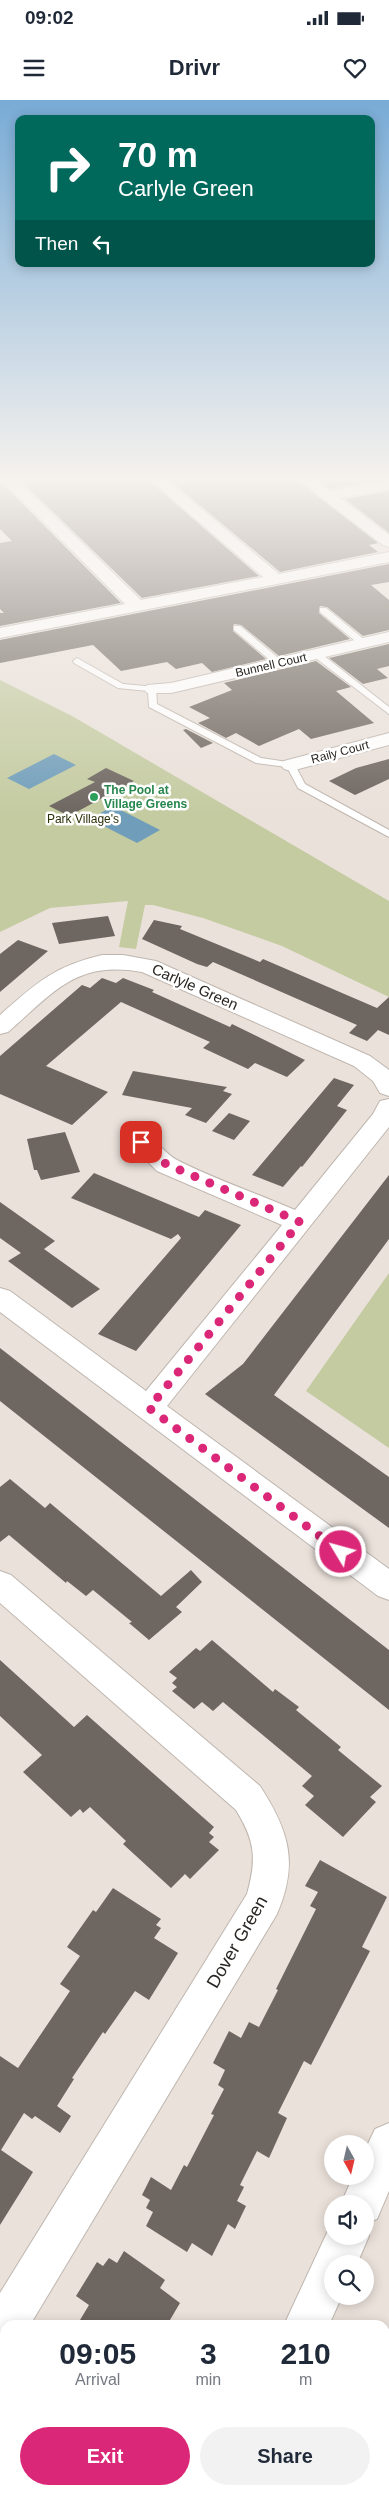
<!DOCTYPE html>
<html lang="en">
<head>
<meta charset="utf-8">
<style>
  :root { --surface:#fff; --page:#f2f2f3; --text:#1f2937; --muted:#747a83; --accent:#db2777 }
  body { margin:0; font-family:Arial,sans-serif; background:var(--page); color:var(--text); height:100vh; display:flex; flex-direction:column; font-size:19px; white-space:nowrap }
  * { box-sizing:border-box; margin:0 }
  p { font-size:16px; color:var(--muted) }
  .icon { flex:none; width:28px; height:28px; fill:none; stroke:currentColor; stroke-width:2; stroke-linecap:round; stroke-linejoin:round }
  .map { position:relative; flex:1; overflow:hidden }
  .sheet { position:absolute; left:0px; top:2220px; width:390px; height:175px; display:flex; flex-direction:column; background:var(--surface); border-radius:15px 15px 0 0; box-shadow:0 2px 12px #0003 }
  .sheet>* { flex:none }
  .guide { position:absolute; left:15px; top:15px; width:360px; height:152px; border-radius:10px; box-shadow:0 2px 12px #0003; background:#00695c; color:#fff; overflow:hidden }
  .needle { width:32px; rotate:172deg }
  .fabs { position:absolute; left:324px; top:2035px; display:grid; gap:10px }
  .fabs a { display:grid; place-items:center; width:50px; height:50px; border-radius:50%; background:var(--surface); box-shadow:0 2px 12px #0003; font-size:25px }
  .pin { position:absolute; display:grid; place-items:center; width:42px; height:42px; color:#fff; margin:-21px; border-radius:10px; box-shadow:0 2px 8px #0006 }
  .me { position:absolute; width:55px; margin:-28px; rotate:307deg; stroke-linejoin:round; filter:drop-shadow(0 0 4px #0008) }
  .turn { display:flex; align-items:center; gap:18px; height:105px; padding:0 20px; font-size:22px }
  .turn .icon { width:65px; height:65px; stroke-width:2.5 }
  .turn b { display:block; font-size:35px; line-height:42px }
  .then { display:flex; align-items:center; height:48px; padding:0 20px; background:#0003; gap:10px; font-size:19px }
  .eta { display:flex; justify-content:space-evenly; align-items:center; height:85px; text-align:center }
  .eta b { font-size:30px; font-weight:600; line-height:35px }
  .action { display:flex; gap:10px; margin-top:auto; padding:10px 20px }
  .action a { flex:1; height:58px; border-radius:30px; background:var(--accent); color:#fff; font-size:20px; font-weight:600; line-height:58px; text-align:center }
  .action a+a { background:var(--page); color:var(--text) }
  .status { display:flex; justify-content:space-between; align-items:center; height:35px; padding:0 25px; background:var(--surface); direction:ltr }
  .status svg { height:14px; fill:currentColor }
  header { display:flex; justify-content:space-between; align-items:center; height:65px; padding:0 20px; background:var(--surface); font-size:22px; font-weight:600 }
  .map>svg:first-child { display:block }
</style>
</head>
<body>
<div class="status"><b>09:02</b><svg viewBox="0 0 49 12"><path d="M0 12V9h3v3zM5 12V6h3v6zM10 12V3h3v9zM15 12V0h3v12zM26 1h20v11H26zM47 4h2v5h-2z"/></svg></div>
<header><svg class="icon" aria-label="menu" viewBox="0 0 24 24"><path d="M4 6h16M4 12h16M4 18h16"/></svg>Drivr<svg class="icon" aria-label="heart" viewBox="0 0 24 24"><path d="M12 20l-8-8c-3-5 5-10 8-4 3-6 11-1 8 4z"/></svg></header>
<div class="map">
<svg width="389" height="2395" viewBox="0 0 389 2395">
  <rect width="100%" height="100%" fill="#eae1da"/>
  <path fill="#c4cba1" d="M0,580L72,616L389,801V897L282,846L203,818L153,805H145L136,849L119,847L128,801L50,808L0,832Z
    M389,1173V1348L306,1291Z"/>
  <path fill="#709eba" d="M54,654L76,665L29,689L7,678Z
    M113,706L160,730L137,743L90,719Z"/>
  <path fill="#6e6660" d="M18,378H146L259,476L142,498Z
    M167,378H294L378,443L369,445L378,452L280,472Z
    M317,378H389V379L330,389Z
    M0,381L121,503L0,526V513H4L0,509V443L12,441L0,429Z
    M389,391V433L345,399Z
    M389,464V482L371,485L389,500V530L363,536L327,507L320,506L319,513L350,539L279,556L241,525L234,524L233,531L266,559L212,572L202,563L176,569L167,562L121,571L93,545L0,563V540Z
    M389,544V566L377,569L388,578L363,584L329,558Z
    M316,561L351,587L336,591L374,623L311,639L299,629L259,646L236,633L226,638L198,623L210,618L189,607L232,590L224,583Z
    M186,629L213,643L201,648L183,630Z
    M389,659V679L355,695L329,681L356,668Z
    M106,668L134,681L69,716L49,706L95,682L87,679Z
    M108,816L115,836L59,844L52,823Z
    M154,820L182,826L180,829L260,862L263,859L377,908L389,897V935L378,930L367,941L349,933L357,925L213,862L207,867L197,864L142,839Z
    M18,840L48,851L0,892V854Z
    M102,878L116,883L123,878L154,890L152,892L230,927L232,924L305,960L287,977L255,963L248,969L203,948L210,942L121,902L46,966L108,992L72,1025L0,994V956L82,885L90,888Z
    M133,971L227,987L223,991L232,994L206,1023L185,1015L192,1008L122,995Z
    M334,978L354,985L337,1006L347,1010L302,1067L301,1066L283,1087L252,1075Z
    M229,1013L250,1021L234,1040L212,1031Z
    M65,1032L80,1072L41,1080L37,1070H34L27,1039Z
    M94,1073L199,1117L205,1110L241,1125L136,1251L98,1234L181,1138L178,1134L171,1139L71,1098Z
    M389,1075V1139L274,1295L389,1377V1428L205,1294L243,1264Z
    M0,1102L55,1141L44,1149L100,1189L72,1208L8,1161L21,1153L0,1138Z
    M0,1248L389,1550V1610L0,1301Z
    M10,1379L45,1408L50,1403L161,1496L191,1470L202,1482L176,1507L182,1512L149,1540L129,1523L132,1522L93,1490L86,1496L67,1481L66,1483L9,1435L0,1442V1387Z
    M212,1540L273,1592L275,1589L299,1607L296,1610L341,1647L338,1650L382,1686L370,1697L376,1702L343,1737L305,1705L314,1696L302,1686L312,1676L223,1602L213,1611L202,1602L194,1609L172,1591L177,1587L172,1583L177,1578L169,1572L196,1548L200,1551Z
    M0,1560L74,1627L87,1615L214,1727L209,1733L214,1737L209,1742L219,1750L190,1779L185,1774L171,1788L123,1744L126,1741L90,1707L83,1713L80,1709L71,1717L23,1672L42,1655L0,1616Z
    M320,1760L387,1797L362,1847L370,1851L311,1965L304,1961L278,2013L287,2018L269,2058L257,2051L240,2085L244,2087L237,2101L246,2106L235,2129L228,2124L212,2156L192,2143L187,2152L146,2126L153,2112L146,2108L150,2100L142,2095L151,2077L171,2090L184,2065L187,2067L214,2015L211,2014L224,1989L218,1985L225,1970L213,1963L229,1931L241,1938L249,1922L259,1927L278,1890L276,1889L316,1809L310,1806L318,1792L305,1786Z
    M113,1788L161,1819L156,1825L161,1828L154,1838L178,1853L149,1900L135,1891L105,1934L103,1932L72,1978L74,1979L57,2006L71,2016L60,2033L35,2016L32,2019L24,2013L1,2050L33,2072L0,2125V1956L18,1968L70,1891L60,1884L80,1856L67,1847L93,1810L96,1812Z
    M124,2151L165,2180L160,2188L180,2203L167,2225H77L89,2205L76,2196L97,2162L103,2166L109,2158L117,2163Z"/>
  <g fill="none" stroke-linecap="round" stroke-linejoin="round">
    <g stroke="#bfb6af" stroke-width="2">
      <path id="service" d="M320,508H326L366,541V545H360L320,512Z
        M234,526H240L282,561V565H276L234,530Z
        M313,552H319L389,607V614L313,556Z
        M77,558L123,584L156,587L157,604L261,658L294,663L305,684L389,730V737L298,688L287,667L256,663L149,607L148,591L118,588L74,563L73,561Z
        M385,2322L389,2323V2348L385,2347Z"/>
    </g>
    <g stroke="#bfb6af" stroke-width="2">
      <path id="minor" d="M0,378H15L141,500L263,477L148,378H164L279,474L389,452V462L0,538V528L125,504Z
        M296,378H313L330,391L389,381V389L340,398L389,435V447L383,445Z
        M389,532V542L171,593H147L144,589L147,585L171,583Z
        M389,633V645L291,671L284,669L281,665L284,661Z
        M102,855H123L156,861L370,956L389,970V996L380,993L373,981L354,966L142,872C76,860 54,892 8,932L0,934V915C35,884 54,866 102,855Z
        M389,999V1027L167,1306L389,1469V1500L378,1496L0,1212V1188L10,1191L146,1291L282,1125L157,1071L128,1042L132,1036C154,1030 160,1051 177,1060C214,1079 256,1093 295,1110L373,1014L380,1001Z
        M0,1471L11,1475L260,1686C289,1731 299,1763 277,1814L30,2225H5V2253L0,2255V2193L247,1794C257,1758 255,1741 236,1710L0,1503Z"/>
    </g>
    <g stroke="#bfb6af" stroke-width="2">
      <path id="tertiary" d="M389,2023V2091L377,2119L365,2124V2104H341L353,2076H365V2050L375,2029Z
        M332,2122V2136H365V2126L369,2136L357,2164H332V2196H342L329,2225H284Z
        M202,2390H248L246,2395H200Z"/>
    </g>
    <use href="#service" fill="#fff" fill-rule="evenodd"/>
    <use href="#minor" fill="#fff" fill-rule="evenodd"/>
    <use href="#tertiary" fill="#fff" fill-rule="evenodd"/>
  </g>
  <linearGradient id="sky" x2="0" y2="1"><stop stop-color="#78abd6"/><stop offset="0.53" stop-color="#f6f2ee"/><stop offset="1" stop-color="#f6f2ee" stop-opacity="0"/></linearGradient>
  <rect width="389" height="714" fill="url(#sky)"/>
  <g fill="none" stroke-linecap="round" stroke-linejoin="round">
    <path stroke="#db2777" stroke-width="9" stroke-dasharray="0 16.2" d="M141,1042L166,1064L300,1122L149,1308L341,1452"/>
  </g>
  <circle fill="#2e9e5b" stroke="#fff" stroke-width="2" cx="94" cy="697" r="5"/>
  <g text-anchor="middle" stroke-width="5" stroke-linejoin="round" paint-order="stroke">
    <g font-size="12" fill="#2a2724" stroke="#fff">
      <text transform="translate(271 565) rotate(-13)" y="4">Bunnell Court</text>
      <text transform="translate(340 652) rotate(-15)" y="4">Raily Court</text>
    </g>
    <g font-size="12" font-weight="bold" fill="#27864d" stroke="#fff" text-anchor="start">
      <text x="104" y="694">The Pool at<tspan x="104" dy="14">Village Greens</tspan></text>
    </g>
    <g font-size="12" fill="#2e320c" stroke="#fff">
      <text x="83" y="723">Park Village's</text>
    </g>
    <g font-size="15" fill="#2a2724" stroke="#fff">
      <text transform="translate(195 887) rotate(24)" y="5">Carlyle Green</text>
    </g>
    <g font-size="18" fill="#2a2724" stroke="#fff">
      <text transform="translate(237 1842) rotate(-60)" y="6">Dover Green</text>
    </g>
  </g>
</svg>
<div class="fabs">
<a><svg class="needle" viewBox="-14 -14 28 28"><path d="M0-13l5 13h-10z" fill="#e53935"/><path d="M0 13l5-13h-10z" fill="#747a83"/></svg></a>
<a><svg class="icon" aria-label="sound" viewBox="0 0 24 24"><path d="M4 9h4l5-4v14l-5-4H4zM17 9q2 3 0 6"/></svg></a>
<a><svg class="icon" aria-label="search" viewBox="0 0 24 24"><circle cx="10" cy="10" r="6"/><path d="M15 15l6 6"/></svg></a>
</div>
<div class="pin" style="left:141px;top:1042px;background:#d93025"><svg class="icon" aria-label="arrive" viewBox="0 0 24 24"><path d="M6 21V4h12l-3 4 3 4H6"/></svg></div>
<svg class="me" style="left:341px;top:1452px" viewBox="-20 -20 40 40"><circle r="17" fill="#db2777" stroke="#fff" stroke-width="3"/><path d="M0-11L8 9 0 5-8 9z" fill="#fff"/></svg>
<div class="guide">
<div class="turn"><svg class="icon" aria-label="right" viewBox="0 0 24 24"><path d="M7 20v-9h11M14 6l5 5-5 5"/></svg><div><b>70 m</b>Carlyle Green</div></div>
<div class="then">Then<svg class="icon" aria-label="left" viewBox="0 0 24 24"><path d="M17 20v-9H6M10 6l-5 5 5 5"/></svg></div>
</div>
<section class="sheet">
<div class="eta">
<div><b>09:05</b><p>Arrival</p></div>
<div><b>3</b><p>min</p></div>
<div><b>210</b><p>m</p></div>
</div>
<div class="action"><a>Exit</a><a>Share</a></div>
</section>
</div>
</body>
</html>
